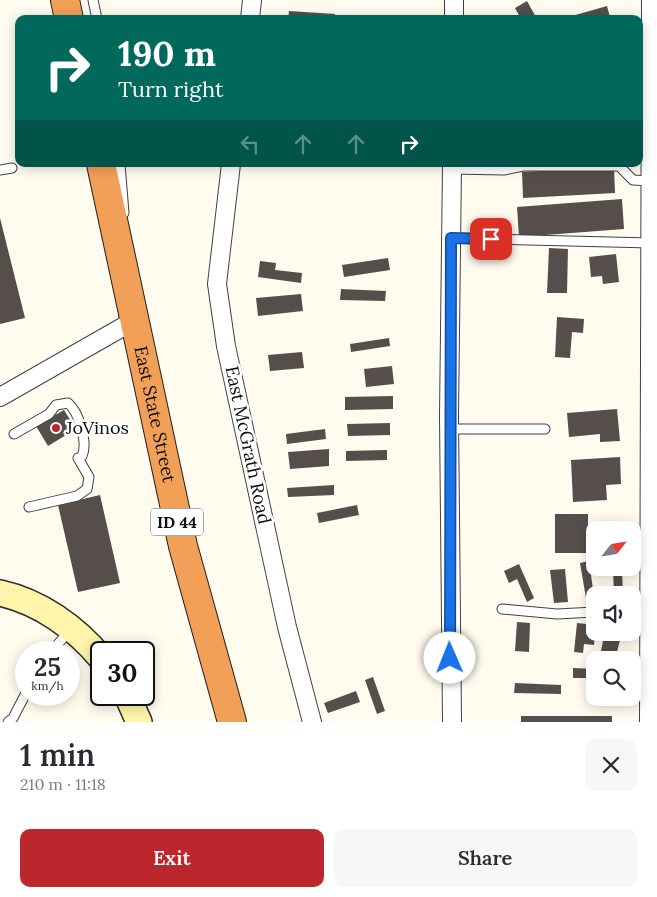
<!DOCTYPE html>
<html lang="en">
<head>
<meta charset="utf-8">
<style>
  :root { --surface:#fff; --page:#f7f7f7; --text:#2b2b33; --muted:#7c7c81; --accent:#bc272e }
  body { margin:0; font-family:Lora,serif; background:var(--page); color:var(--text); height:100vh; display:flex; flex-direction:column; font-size:19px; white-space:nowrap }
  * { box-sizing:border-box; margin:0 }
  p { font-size:16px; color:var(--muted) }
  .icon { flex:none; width:28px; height:28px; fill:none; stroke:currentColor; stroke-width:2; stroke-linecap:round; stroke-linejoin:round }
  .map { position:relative; height:722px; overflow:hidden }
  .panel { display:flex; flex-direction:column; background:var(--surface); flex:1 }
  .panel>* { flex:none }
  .banner { position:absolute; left:15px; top:15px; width:628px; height:152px; border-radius:10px; box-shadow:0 2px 12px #0003; background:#00695c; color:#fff; overflow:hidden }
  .needle { width:32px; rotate:60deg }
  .fabs { position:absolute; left:586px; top:521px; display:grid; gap:10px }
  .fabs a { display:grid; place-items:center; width:55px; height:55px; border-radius:10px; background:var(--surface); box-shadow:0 2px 12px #0003; font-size:25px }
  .speed { position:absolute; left:15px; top:641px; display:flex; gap:10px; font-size:25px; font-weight:700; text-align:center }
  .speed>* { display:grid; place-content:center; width:65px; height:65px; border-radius:50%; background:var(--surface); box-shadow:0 2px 12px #0003; line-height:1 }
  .speed small { font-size:12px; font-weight:400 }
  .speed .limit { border:2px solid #111; border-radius:8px; background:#fff; color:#111 }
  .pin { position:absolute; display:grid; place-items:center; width:42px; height:42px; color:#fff; margin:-21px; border-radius:10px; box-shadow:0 2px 8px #0006 }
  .me { position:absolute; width:55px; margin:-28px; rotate:359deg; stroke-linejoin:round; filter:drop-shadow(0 0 4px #0008) }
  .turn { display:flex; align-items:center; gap:18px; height:105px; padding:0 20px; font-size:22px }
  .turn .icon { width:65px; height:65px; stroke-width:2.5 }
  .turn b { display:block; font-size:35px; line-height:42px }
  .lanes { display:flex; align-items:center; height:48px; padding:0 20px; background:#0003; justify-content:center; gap:25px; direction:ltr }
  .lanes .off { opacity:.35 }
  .round { display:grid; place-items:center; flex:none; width:52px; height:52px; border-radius:10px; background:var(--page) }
  .head { display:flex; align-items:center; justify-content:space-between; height:85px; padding:0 20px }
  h1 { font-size:30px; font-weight:600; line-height:38px }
  .cta { display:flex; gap:10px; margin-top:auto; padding:10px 20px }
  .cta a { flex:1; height:58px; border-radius:10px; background:var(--accent); color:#fff; font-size:20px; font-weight:600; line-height:58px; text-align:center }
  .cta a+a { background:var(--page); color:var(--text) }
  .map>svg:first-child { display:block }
</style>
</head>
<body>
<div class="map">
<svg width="657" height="722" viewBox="0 0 657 722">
  <rect width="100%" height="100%" fill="#fffbee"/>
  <path fill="#564e4a" d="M527,1L537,19H521L515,8Z
    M607,6L610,17L565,19V18Z
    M289,11L335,14V19H288Z
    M285,164H308V167Z
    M614,167L615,193L523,198L522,172Z
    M622,199L624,229L519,237L517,207Z
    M0,218L25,318L0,324Z
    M549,248L568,249L567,293H547Z
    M616,254L619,282L603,284L602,276L591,277L589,257Z
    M388,258L390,270L344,277L342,265Z
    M260,261L276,263L275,270L302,273L301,283L258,277Z
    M341,289L386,291L385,301L340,300Z
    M301,294L303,311L258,316L256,298Z
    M557,317L584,319L583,333L572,332L570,358L555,357Z
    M389,338L390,346L351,352L350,344Z
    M302,352L304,368L270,371L268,355Z
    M392,366L394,384L366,387L364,369Z
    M393,396V409L345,410V397Z
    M617,409L620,441L600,442V434L569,437L567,413Z
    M64,410L76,429L48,446L36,426Z
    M390,423V435L348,436L347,424Z
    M325,429L326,439L287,444L286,434Z
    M329,449V466L290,469L288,452Z
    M387,450V460L346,461V451Z
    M620,457L621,484L606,485L607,500L573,502L571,460Z
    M334,485V495L288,497L287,488Z
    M100,495L120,583L78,592L58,505Z
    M357,505L359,515L319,523L317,513Z
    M555,514H588V553H555Z
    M589,561L595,603L587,604L580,563Z
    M519,564L534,598L527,602L517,579L509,583L504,571Z
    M565,569L568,602L554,603L550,570Z
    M613,570H622L623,595H614Z
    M517,622L530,623L529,652L515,651Z
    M577,623L587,624L586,634L595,635L594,645L584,644L583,653L574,652Z
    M605,632H622L615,660H599Z
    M573,668L595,669V678H573Z
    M373,677L385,711L377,714L365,680Z
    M515,683L561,685V694L514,693Z
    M356,691L360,702L328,713L324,703Z
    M521,716H612V722H521Z"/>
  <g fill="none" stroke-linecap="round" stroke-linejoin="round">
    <g stroke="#404040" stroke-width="11">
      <path id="lane" d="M93,0L97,19
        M120,164L124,213
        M452,169L504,170L523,166H619L633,180L651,181
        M0,170L12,168
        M451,238L651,243
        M449,429H545
        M14,434L49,414L56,405L68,403C79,412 88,443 82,456
        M29,507L77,496L87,489L89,477L78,458
        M502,609L557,614L595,612
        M632,612H652
        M51,652L70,630
        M8,722L13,718L26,693"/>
    </g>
    <g stroke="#404040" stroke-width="20">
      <path id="street" d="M250,19L252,0
        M454,19V0
        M231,164L217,284L226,346L287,627L312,722
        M0,397L135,320
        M452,722L449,416L452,164
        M649,722L651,0"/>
    </g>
    <g stroke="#2f2f2f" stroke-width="28">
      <path id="secondary" d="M0,593C40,602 75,627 101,658
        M127,695L139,722"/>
    </g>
    <g stroke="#1e1e1e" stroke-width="30">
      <g id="highway">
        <path d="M65,0L69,19"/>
        <path id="s1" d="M101,164L183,546L232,722"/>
      </g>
    </g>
    <use href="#lane" stroke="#fff" stroke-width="9"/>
    <use href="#street" stroke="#fff" stroke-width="18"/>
    <use href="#secondary" stroke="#fef5aa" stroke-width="25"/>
    <use href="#highway" stroke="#f29f58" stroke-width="28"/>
  </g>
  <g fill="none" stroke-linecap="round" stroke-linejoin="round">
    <g stroke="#114b97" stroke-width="12">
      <path id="route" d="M450,658L451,238L491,239"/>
    </g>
    <use href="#route" stroke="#1a73e8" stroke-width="9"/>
  </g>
  <circle fill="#bc272e" stroke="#fff" stroke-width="2" cx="56" cy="428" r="5"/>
  <g text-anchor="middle" stroke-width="5" stroke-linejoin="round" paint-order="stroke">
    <rect fill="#fff" stroke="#565656" stroke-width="1" x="151" y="508.5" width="52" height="27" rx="4"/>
    <g font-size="16" font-weight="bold" fill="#0d0d0d">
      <text x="177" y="528">ID 44</text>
    </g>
    <g font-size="18" fill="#0d0d0d" stroke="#fff">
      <text dy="6" stroke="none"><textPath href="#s1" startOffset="256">East State Street</textPath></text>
      <text transform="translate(248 445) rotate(78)" y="6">East McGrath Road</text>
    </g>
    <g font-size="18" fill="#0d0d0d" stroke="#fff" text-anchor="start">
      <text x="66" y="434">JoVinos</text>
    </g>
  </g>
</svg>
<div class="fabs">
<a><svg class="needle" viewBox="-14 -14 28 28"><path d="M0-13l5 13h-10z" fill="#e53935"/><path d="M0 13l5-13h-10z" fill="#7c7c81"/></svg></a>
<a><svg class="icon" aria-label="sound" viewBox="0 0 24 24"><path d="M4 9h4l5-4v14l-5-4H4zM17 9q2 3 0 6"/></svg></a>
<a><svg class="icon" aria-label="search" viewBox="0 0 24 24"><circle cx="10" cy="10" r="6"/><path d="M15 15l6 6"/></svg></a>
</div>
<div class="speed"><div>25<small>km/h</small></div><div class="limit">30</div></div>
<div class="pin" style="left:491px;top:239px;background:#d93025"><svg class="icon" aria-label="arrive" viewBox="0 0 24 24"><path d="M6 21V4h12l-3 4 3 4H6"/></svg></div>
<svg class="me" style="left:450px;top:658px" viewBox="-20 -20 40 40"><circle r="19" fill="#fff"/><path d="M0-13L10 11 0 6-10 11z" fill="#1a73e8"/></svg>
<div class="banner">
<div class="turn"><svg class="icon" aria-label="right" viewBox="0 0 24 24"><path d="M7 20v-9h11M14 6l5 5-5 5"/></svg><div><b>190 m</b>Turn right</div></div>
<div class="lanes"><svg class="icon off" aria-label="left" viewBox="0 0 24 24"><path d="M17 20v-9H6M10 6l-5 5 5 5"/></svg><svg class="icon off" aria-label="ahead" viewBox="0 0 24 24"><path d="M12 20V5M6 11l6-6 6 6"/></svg><svg class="icon off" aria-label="ahead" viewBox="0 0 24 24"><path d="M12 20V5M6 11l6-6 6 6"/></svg><svg class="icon" aria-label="right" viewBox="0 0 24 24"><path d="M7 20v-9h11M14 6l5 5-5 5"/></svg></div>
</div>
</div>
<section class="panel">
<div class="head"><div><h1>1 min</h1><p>210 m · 11:18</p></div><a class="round"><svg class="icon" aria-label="close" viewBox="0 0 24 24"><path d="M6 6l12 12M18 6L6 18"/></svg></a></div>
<div class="cta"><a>Exit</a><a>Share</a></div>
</section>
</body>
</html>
